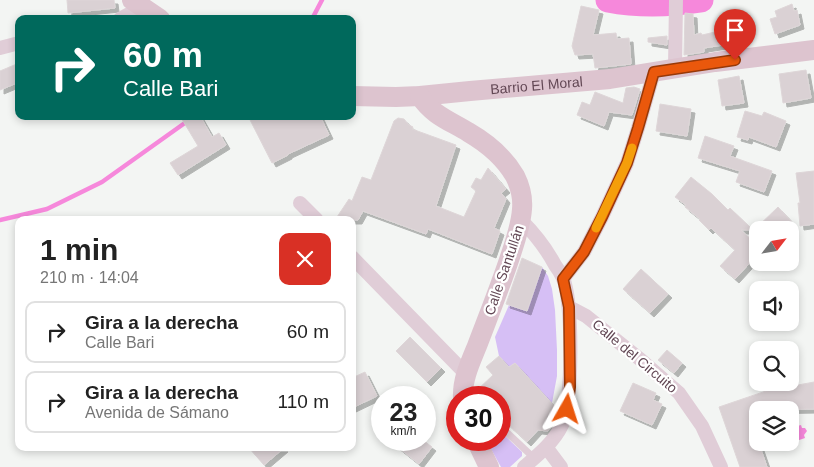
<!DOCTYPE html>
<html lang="es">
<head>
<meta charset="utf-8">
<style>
  :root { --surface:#fff; --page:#f6f6f6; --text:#222; --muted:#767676; --line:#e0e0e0 }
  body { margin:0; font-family:Arial,sans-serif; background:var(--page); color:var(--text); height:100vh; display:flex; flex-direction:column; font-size:19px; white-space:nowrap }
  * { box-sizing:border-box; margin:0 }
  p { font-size:16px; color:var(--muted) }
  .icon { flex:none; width:28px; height:28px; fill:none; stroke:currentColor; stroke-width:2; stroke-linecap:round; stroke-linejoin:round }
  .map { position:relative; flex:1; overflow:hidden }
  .details { position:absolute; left:15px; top:216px; width:341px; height:235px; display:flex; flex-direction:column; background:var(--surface); border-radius:10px; box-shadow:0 2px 8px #0003 }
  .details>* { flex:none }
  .banner { position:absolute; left:15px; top:15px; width:341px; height:105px; border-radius:10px; box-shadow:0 2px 8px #0003; background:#00695c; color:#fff; overflow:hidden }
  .needle { width:32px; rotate:59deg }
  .tools { position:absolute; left:749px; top:221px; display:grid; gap:10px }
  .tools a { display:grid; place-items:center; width:50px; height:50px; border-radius:10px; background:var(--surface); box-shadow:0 2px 8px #0003; font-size:25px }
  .speed { position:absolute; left:371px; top:386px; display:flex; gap:10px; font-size:25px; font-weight:700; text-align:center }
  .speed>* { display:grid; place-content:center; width:65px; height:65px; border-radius:50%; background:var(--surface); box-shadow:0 2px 8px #0003; line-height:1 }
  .speed small { font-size:12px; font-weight:400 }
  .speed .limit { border:8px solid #d22; background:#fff; color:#111 }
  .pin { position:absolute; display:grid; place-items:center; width:42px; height:42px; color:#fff; margin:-51px -21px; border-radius:50% 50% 50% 0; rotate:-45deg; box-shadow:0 0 5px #0007 }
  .pin .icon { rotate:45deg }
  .me { position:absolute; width:55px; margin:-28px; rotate:6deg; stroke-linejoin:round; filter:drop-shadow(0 0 4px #0008) }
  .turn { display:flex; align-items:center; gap:18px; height:105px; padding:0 25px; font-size:22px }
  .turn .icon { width:65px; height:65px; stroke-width:2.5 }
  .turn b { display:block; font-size:35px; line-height:42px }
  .round { display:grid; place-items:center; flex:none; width:52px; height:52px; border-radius:10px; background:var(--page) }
  .summary { display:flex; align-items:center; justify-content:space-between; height:85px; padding:0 25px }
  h1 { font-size:30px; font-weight:700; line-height:38px }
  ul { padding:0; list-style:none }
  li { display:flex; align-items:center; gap:15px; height:62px; margin:0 10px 8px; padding:0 15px; border:2px solid var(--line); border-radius:10px }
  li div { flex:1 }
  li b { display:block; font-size:19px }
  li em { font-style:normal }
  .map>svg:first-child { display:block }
</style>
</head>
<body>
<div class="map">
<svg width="814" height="467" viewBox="0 0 814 467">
  <defs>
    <filter id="shadow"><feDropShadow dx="4" dy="4" stdDeviation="0" flood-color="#0004"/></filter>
  </defs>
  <rect width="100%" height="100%" fill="#f3f5f3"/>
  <path fill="#d6bff5" d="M542,267L548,276L552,289L555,310L557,350V376L552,403L515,363L509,367L499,356L495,337L509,305L527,311Z
    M500,431L522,452V456L510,467H501L486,440H500Z"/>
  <path fill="#f688db" d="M801,425L802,428H805L807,431L804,435L805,438L782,446L781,443L790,442V428Z"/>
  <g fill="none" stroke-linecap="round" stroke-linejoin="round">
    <path stroke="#f688db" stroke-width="4.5" d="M312,19L322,0
      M0,220L47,209L102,182L189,120"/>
    <path stroke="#f688db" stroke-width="25" d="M608,0C639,6 670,5 701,0"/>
  </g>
  <path fill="#dad1d4" stroke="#ded6d8" filter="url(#shadow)" d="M67,0H114L115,8L68,13Z
    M792,4L794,11L797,10L800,25L775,34L770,19L777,17L775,11Z
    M581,6L599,10L593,35L616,33L617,39L629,38L631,64L595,68L593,54L575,55L572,46Z
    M685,13L693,14L694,35L701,33L702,35L715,32L723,45L704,48V52L684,55Z
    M667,36V45L648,42V38Z
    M19,63V82L0,90V71Z
    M806,70L811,98L783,103L779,74Z
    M739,76L744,103L722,106L718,80Z
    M634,87L640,89L632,115L609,112L604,126L577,115L582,102L590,105L595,92L623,103L626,88Z
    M660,104L691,109L687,136L656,131Z
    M745,111L762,116L764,112L786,121L776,147L749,137L748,140L737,137Z
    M180,116H200L212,137L219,133L226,145L178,175L170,163L198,146Z
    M248,116H320L329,135L288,154V155L272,163Z
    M398,118L404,119L409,125L413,127L412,129L456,145L436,206L464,217L476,191L471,187L476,178L481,180L488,168L506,189L501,193L506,199L494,228L500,231L492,254L428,229L426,234L363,211L358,220H335L349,199L352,201L362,177L371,180L394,121Z
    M705,136L734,146L730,156L772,171L764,192L736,182L740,171L698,158Z
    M814,171V224L800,226L798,203H800L796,173Z
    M691,177L712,194L728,210L730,208L753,230H741L758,246V254L735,279L720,266L735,250L711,228L709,230L699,220L700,219L685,207L686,205L675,197Z
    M778,207L793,223L786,230H754Z
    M522,258L542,267L527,311L506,304Z
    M641,269L668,294L650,313L623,289Z
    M410,337L441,368L427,382L396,351Z
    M667,350L682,363L674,373L658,360Z
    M499,356L509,367L515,363L557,409L554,422L548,431L538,430L527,442L500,417V398H475V392L493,375L486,367Z
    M365,372L377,396L352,408V378Z
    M814,382V409L753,410L757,422L752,424L767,467H740L719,407L766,391Z
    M633,383L656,393L653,400L662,404L652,425L620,411Z
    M389,440H423L432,447L419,464Z
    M249,448H284L264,465Z"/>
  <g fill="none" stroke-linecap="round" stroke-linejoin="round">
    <path stroke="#e0cdd7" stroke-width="7" d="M500,426L534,458"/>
    <path stroke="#e0cdd7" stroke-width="14" d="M120,19L142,7
      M0,48L19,43
      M675,68L676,0
      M300,203L317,220
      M521,220C535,234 546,248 555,265C558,269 561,274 563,278C573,302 573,403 562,425C554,442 538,455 524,467
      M352,257L466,374
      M563,279L584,252L602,217L627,163L638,128L654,72
      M569,307L586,316L641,360L679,393L702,426L721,467
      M546,447L561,467"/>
    <g stroke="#ddc4cf" stroke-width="20">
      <path d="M132,0L160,19"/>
      <path id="s1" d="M352,96L396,97L420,96L470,91L610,79L715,62L814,50"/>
      <path d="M420,96C432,115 450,121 468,132C487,143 504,157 515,176C520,186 523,198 522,209C521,225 515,242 510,257C500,287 488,317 477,346C470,363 462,380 463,398"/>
      <path d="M476,440L489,467"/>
    </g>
  </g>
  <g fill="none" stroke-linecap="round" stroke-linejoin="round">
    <g stroke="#983908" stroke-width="12">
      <path id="route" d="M567,409L570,387L569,307L563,279L584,252L602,217L627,163L638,128L654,72L735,60"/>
    </g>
    <use href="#route" stroke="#ea580c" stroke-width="9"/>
    <path stroke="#f59e0b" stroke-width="9" d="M596,228L627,163L632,148"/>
  </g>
  <g text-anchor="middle" stroke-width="4.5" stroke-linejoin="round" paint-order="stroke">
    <g font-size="14" fill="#634855" stroke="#fff">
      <text dy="5" stroke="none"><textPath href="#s1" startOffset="185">Barrio El Moral</textPath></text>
      <text transform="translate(504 270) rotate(-71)" y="5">Calle Santullán</text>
      <text transform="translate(635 356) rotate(40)" y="5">Calle del Circuito</text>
    </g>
  </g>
</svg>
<div class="tools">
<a><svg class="needle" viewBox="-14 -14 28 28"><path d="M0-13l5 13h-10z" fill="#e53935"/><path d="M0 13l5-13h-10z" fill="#767676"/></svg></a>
<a><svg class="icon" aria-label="sound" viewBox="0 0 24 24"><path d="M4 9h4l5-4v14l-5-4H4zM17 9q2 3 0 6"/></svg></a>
<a><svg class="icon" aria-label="search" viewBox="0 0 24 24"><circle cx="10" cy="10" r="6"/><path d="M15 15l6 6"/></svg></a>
<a><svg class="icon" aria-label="layers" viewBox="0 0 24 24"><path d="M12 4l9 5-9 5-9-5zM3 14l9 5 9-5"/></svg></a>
</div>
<div class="speed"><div>23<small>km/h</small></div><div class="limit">30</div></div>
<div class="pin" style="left:735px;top:60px;background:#d93025"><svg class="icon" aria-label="arrive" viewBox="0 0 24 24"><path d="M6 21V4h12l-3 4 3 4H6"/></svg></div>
<svg class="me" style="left:567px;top:409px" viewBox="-20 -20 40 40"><path d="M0-17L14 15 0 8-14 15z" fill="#ea580c" stroke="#fff" stroke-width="4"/></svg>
<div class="banner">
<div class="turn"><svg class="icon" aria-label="right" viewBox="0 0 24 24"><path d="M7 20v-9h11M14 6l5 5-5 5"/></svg><div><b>60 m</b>Calle Bari</div></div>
</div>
<section class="details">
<div class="summary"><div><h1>1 min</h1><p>210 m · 14:04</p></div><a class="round" style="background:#d93025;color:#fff"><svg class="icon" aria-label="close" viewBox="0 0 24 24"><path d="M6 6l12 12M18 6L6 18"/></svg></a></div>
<ul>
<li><svg class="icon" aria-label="right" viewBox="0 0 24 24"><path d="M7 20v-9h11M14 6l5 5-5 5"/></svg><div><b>Gira a la derecha</b><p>Calle Bari</p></div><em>60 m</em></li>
<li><svg class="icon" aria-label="right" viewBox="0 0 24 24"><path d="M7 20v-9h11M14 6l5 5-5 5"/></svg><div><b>Gira a la derecha</b><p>Avenida de Sámano</p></div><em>110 m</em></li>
</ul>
</section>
</div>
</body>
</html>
